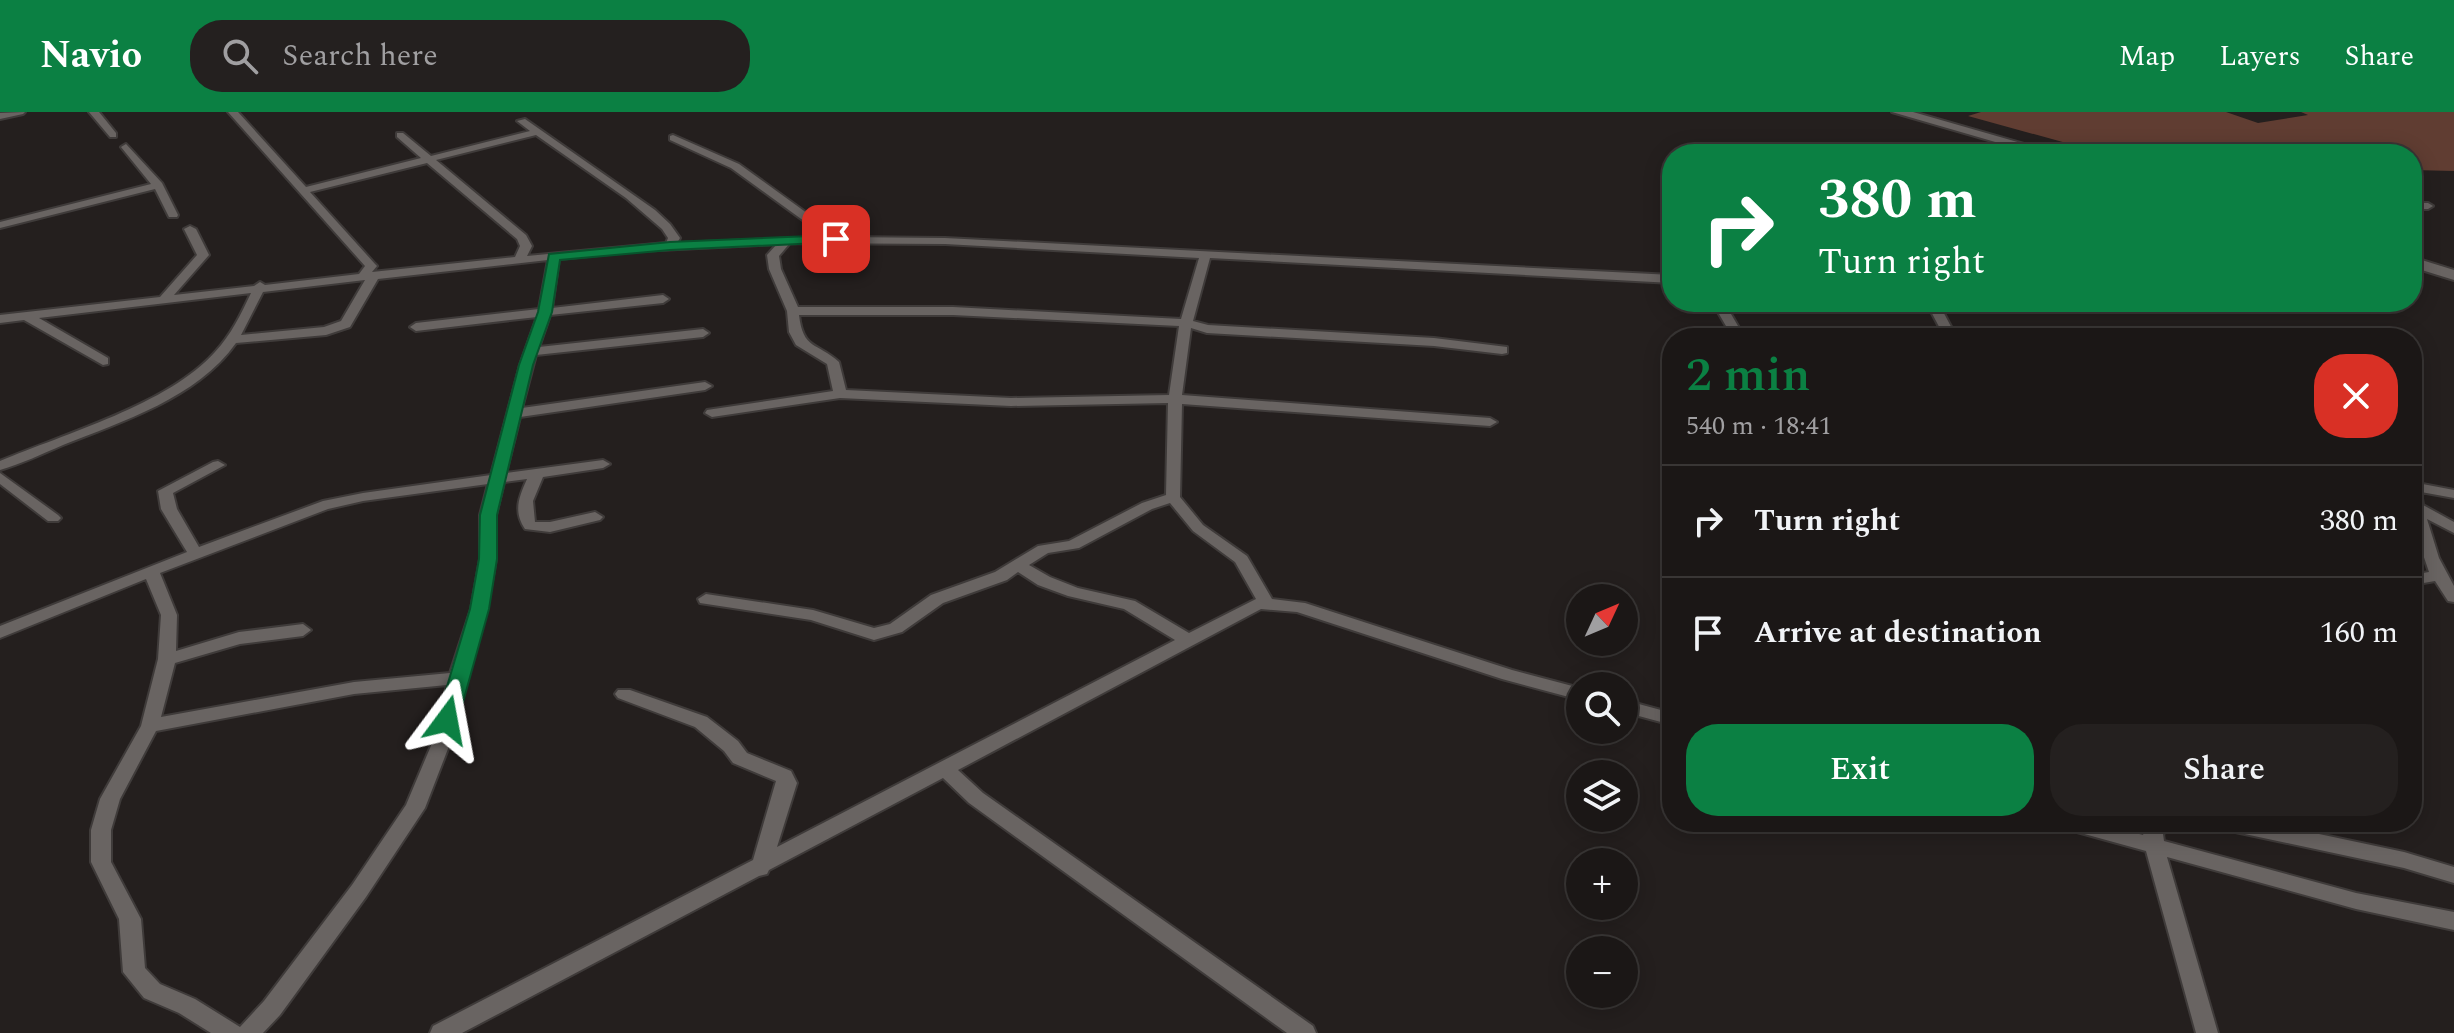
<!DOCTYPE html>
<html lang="en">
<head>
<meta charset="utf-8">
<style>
  :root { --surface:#1b1716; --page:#24201f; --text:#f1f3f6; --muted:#a09fa1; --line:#393635; --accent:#0b8043 }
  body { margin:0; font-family:Spectral,serif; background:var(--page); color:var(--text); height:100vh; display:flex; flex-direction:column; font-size:30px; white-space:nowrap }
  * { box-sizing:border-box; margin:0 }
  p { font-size:26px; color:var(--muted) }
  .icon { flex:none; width:44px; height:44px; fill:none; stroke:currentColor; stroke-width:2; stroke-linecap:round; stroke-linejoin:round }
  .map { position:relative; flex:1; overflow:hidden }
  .drawer { position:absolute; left:1662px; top:216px; width:760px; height:504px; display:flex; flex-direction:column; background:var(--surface); border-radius:32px; box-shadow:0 4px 20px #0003,0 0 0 2px var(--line) }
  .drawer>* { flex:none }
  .guide { position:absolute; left:1662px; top:32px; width:760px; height:168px; border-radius:32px; box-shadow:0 4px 20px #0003,0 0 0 2px var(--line); background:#0b8043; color:#fff; overflow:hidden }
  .needle { width:52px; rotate:46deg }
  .controls { position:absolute; left:1566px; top:472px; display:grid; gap:16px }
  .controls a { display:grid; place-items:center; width:72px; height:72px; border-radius:50%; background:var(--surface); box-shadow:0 4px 20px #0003,0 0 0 2px var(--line); font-size:40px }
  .pin { position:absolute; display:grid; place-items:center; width:68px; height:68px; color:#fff; margin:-34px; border-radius:16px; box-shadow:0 4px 12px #0006 }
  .me { position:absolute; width:88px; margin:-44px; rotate:13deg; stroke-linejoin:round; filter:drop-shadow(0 0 6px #0008) }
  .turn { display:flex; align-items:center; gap:28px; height:168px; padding:0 24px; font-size:36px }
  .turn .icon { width:104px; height:104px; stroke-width:2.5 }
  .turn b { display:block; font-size:56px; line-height:68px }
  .round { display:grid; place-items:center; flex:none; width:84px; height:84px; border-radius:32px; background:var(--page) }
  .overview { display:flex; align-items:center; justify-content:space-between; height:136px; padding:0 24px }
  h1 { font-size:48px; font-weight:600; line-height:60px; color:var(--accent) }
  .primary-button { display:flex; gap:16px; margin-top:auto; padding:16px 24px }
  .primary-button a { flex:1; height:92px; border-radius:32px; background:var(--accent); color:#fff; font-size:32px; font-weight:600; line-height:92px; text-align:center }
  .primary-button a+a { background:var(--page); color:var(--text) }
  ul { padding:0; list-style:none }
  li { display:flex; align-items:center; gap:24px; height:112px; padding:0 24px; border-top:2px solid var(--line) }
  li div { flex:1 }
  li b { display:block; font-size:30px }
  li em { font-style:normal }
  header { display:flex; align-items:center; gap:48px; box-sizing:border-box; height:112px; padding:0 40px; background:var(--accent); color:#fff }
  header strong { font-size:38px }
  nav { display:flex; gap:44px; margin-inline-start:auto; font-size:28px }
  .search { width:560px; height:72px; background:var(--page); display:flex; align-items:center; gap:20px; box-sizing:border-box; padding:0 28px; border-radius:32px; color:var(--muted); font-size:30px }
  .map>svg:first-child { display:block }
</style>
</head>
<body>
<header>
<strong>Navio</strong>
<div class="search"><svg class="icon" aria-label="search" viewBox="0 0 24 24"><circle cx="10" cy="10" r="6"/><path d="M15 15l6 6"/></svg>Search here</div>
<nav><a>Map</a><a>Layers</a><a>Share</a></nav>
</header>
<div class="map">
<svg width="2454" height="921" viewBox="0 0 2454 921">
  <rect width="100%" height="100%" fill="#241f1e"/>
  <path fill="#603d32" d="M1981,0H2226L2258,11L2308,3L2301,0H2454V59L2412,58V42H2106L1968,4Z"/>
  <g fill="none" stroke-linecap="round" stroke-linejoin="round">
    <g stroke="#3f3b3a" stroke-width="4">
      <path id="street" d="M25,0L23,2L0,7V1Z
        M89,0H99L116,21V25H110Z
        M228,0H238L306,75L421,46L397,25V21H403L431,44L530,19L517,9L525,7L655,98L670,112L680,126L677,131L826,125L731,56L670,28V24L673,23L739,52L840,125L945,126L1672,163V171L1210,146L1193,209L1208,213L1434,226L1507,235V241L1502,242L1434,234L1207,221L1191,216L1182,283L1490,306L1497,310L1490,314L1182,292L1180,385L1203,413L1247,444L1272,487L1305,491L1512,558L1580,576V588L1502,567L1297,500L1261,497L958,658L983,681L1313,914L1316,921H1287L969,691L943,666L769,758L767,762L759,764L462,921H430L433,914L753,748L776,669L733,651L724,639L695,615L618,586L615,582L618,578H630L707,605L738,629L747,641L791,659L797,671L777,735L1175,528L1124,497L1068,484L1038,473L1018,460L1007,468L943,491L902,520L874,528L811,508L700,491L698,487L706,482L813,498L874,516L890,512L931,483L995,460L1038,434L1069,429L1142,391L1166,383L1168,291L1011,294L840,286L712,305L705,301L707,298L833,279L827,252L796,233L789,220L787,199L769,157L767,143L777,132L638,139L559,147L552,196L663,183L669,187L663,191L550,203L539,235L703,217L709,221L703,225L536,243L522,296L705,270L712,274L705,278L520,305L506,361L603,348L610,352L603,356L543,365L533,389L535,410H550L595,400L603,405L600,408L550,420L525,417C513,399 519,385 527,367L504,370L496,403V447L487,497L466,566L451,629L425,696L366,785L280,903L263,921H211L179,901L144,886L123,860L119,807L91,750V718L100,687L141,614L158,547L161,503L146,467L0,526V514L187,440L161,397L158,379L213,350L218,349L225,353L173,381L177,397L199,435L323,389L363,381L491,363L520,253L537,205L416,219L410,215L416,211L539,197L548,148L378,167L350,215L326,223L236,231C197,286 123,309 63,333C42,342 21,352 0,358V349C64,322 169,292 215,240C231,223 241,202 251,181L39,206L108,246V252L103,253L24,208L0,211V203L160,185L197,143L184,117L190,114L196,117L209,143L174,183L254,174L260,170L265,173L359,162L365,154ZM536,23L626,86L662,117L668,126L666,131L527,144L532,134L526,123L436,48ZM427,51L517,127L520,134L515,145L372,160L377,154L375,152L310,80ZM790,131L945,132L1199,146L1181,207L953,195H798L781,157L779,144ZM365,168L341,209L324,215L241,223L263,180ZM799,203H953L1179,214L1169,283L1011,286L846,278L839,250C817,230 803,238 799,203ZM488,372L480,403V447L471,497L450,561L354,570L161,605L175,551L240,532L303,524L311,518L303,512L239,520L176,539L177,503L160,461L328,397L363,389ZM1170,391L1193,419L1235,450L1256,487L1189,521L1135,489L1078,476L1050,465L1029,453L1048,441L1079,436L1152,397ZM447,573L433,629L406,693L352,773L264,889L240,915L195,887L160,872L145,856L141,807L111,750V718L120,687L156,619L354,582Z
        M126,32L162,71L178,103L177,105H169L155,77L0,116V110L151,72L121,35Z
        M2412,91H2428L2433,94L2428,97H2412Z
        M1712,190H1724L1745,226H1733Z
        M1926,190H1938L1957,226H1945Z
        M0,361L58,403L61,406L58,409H48L0,372Z
        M2412,370L2454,378V386L2421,380L2423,393L2454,410V421L2427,407L2439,446L2454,474V490L2448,489L2435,469L2412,473V463L2429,460L2412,410Z
        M1624,588L1672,601V613L1624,600Z
        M2056,710H2094L2143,723L2146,714L2151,710H2176L2163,722L2164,729L2356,781L2454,800V818L2356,797L2167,745L2218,921H2196L2146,739L2059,715Z
        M2216,710H2262L2404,740L2454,755V771L2404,756L2226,718L2219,715Z"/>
    </g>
    <g stroke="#3f3b3a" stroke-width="4">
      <path id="secondary" d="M1892,0H1913L2059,42H2037Z
        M2412,145L2454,158V168L2412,155Z"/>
    </g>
    <use href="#street" fill="#696462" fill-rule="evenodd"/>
    <use href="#secondary" fill="#696462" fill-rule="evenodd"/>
  </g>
  <path fill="#0b8043" stroke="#07532c" stroke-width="2" d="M836,123L840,124V130L670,138L560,148L552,200L533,253L497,403V447L489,497L458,608L454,613H440L437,608L470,497L479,447L480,403L519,253L538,200L549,142L670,130Z"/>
</svg>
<div class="controls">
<a><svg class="needle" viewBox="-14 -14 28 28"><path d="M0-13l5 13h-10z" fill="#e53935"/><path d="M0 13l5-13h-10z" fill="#a09fa1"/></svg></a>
<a><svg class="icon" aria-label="search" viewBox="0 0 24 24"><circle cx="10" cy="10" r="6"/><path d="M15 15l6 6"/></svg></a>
<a><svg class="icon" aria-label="layers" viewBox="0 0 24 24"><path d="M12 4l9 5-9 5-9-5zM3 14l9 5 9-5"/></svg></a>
<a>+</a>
<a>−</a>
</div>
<div class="pin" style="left:836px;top:127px;background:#d93025"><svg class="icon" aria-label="arrive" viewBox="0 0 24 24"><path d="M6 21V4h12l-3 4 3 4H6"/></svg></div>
<svg class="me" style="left:447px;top:608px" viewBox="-20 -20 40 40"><path d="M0-17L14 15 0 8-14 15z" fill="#0b8043" stroke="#fff" stroke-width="4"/></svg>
<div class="guide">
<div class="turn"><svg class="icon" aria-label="right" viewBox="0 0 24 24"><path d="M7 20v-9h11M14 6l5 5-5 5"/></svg><div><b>380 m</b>Turn right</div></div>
</div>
<section class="drawer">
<div class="overview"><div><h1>2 min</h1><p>540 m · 18:41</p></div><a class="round" style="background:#d93025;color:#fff"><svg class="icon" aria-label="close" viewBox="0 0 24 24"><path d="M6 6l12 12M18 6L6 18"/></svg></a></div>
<ul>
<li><svg class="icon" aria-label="right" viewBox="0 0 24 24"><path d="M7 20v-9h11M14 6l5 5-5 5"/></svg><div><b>Turn right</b></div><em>380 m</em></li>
<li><svg class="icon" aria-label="arrive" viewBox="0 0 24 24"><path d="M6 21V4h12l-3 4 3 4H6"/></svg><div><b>Arrive at destination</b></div><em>160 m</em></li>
</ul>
<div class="primary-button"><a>Exit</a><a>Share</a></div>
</section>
</div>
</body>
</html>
